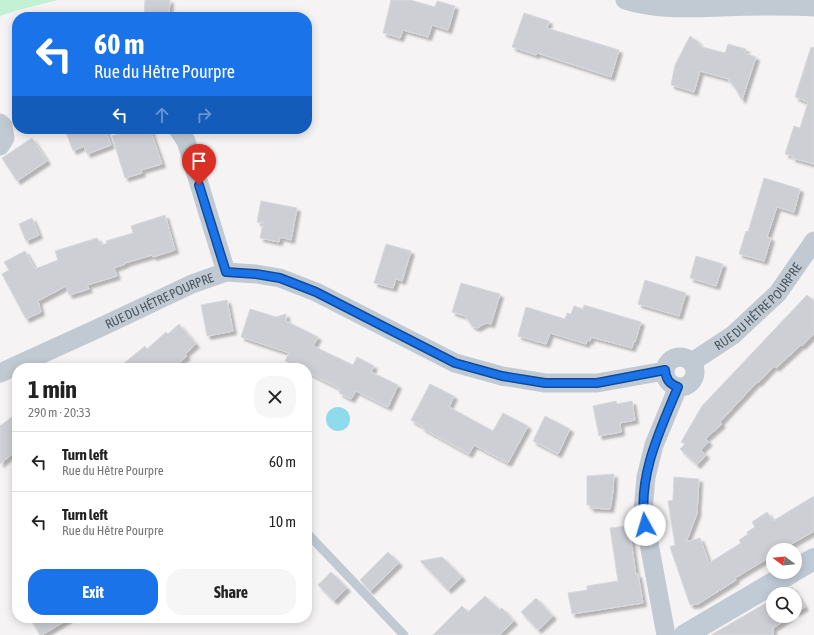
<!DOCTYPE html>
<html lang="en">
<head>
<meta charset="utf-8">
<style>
  :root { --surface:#fff; --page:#f6f6f6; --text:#222; --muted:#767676; --line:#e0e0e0; --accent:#1a73e8 }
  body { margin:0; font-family:"Asap Condensed",sans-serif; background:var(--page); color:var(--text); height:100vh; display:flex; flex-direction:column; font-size:15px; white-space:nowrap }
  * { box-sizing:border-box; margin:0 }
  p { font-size:13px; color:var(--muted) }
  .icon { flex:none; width:22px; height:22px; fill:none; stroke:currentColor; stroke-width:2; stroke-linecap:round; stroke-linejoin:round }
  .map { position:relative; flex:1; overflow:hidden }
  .drawer { position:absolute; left:12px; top:363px; width:300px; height:260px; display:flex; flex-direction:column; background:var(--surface); border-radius:16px; box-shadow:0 2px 10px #0003 }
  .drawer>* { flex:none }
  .hud { position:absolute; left:12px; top:12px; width:300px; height:122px; border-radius:16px; box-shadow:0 2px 10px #0003; background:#1a73e8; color:#fff; overflow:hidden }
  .needle { width:26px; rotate:286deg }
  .buttons { position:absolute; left:766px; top:543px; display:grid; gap:8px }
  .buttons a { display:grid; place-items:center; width:36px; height:36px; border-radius:50%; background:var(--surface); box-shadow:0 2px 10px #0003; font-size:20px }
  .pin { position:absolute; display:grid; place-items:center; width:34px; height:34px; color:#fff; margin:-41px -17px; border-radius:50% 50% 50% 0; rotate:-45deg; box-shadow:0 0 4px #0007 }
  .pin .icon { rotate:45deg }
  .me { position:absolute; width:44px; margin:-22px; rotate:354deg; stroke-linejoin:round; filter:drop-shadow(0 0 3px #0008) }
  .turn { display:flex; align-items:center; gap:14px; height:84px; padding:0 16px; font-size:18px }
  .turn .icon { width:52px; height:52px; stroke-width:2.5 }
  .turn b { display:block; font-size:28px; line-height:34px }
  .lanes { display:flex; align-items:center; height:38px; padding:0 16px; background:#0003; justify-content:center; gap:20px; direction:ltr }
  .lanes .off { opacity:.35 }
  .round { display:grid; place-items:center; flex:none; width:42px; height:42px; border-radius:16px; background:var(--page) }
  .summary { display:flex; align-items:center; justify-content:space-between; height:68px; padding:0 16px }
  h1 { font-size:24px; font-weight:700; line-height:30px }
  .action { display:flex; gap:8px; margin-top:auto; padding:8px 16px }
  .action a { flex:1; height:46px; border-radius:16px; background:var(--accent); color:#fff; font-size:16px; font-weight:700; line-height:46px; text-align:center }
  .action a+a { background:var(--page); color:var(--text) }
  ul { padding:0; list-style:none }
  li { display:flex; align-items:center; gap:12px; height:60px; padding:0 16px; border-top:1px solid var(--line) }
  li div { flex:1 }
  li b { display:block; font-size:15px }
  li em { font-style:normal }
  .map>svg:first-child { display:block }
</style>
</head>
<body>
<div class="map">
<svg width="814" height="635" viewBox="0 0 814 635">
  <defs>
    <filter id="shadow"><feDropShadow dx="3.5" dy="3.5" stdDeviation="1" flood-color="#0004"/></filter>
  </defs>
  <rect width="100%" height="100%" fill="#f5f3f3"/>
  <path fill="#c3f1d5" d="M0,0H58L18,10L0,16Z"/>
  <path fill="#90daee" d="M326 419a12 12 0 1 1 24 0a12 12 0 1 1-24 0Z"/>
  <path fill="#cdcfd5" stroke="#d7d9de" filter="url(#shadow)" d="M145,0H170L169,16L157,15V17H144Z
    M391,0H410L435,7L437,1L455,6L448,30L432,25L428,37L403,30L400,38L383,33Z
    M524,13L549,21L547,28L619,50L611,77L537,53L536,55L512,47Z
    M690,36L697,41L702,47L725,53L728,44L746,49L745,53L756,57L742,100L732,83L729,82V79L700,71L694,92L671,85L675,65Z
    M811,47L814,48V164L792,158L793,156L785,154L794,126L800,128L808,102L795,97Z
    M65,129H105L111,145L87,154L84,146L73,151Z
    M133,129H150L162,164L141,170L142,173L125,178L112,136Z
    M32,138L47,161L17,181L2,158Z
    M764,178L800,189L794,212L777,207L767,237L771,238L764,261L739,254L746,231L748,232Z
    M261,201L297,208L291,240L280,237L279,242L260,238L263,223L257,222Z
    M165,215L175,250L153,257L152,255L125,263V264L114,268L117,276L87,285L89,289L69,295L66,286L38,301L41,312L26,319L2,274L9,270L4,262L25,251L35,269L58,260L55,251L97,238L102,245L107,243L106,241L133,233L131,226Z
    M32,218L39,235L26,241L19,224Z
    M386,244L411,251L402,281L396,279L393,288L374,283Z
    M696,256L723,264L716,286L690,278Z
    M645,280L686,293L679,316L638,304Z
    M461,283L500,294L491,324L486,323L477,328L472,326L465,316L452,312Z
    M807,295L814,301V334L802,346L801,345L776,368L774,366L758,383L757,382L720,422L722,424L705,439L709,442L701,450L706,455L697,465L680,449L685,444L681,442L702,406Z
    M227,300L233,331L207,336L201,305Z
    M584,305L641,322L635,342L634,341L632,348L591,337L590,341L587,340L586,344L550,333L546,344L518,336L526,307L565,319L567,313L571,314L574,306L583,309Z
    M250,309L276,317L286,314V321L318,337L313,346L353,365L357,357L374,366L371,372L398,385L388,407L356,391L351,399L339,393L341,389L307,372V368H299L285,361L289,353L241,337Z
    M179,324L196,344L185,354L187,356L173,368H118L145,346L147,349L166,332L168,334Z
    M430,384L454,396L449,407L493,431L503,413L528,426L508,463L474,445L469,454L422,428L423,427L411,420Z
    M616,401L617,404L632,401L635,420L620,423L621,432L599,436L593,406Z
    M17,413V450L0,464V426Z
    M545,416L570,429L558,454L533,441Z
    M614,474L613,491L610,509L590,508V505H587V476Z
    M674,477L699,479L697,514L686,542L700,538L709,563L741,543L739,540L748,534L747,532L755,527L752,522L767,512L773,521L814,496V531L781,550H773V555L735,578L736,580L698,604L690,605L670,547L675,545L668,501L673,500Z
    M626,526L627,534L630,533L636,575L638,574L643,603L572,614L568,593L587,590V586L618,581L610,528Z
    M388,552L399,563L370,591L360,580Z
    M442,557L462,577L448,590L420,561Z
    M331,572L347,588L334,601L318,585Z
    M792,587L805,607L795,613V594H781Z
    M485,596L500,610L502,608L514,621L499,635H433L462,606L468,612Z
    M536,598L553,616L538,630L521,612Z
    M773,599V616H791L773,628V635H711Z
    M30,618H70L42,635H40Z"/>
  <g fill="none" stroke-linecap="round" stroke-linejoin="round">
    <path stroke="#c1cad2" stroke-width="9" d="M307,533L404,635"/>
    <g stroke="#c1cad2" stroke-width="19">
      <path d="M625,0C656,10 690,8 722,7C753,6 783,5 814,7"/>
      <path d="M0,123L3,126L5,138L0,146"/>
      <path d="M178,129L186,141L226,272"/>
      <circle cx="680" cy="372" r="15"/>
      <path id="s1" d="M692,362L733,335L778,293L814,241"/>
      <path id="s2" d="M0,373L101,327L192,284L226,272L256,274L280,278L316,292L455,363L502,376L545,383H597L665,371"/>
      <path d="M666,635L643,511L646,477L654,445L678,387"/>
    </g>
    <path stroke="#c1cbd6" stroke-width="22" d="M795,570L814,559
      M685,635L792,572"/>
  </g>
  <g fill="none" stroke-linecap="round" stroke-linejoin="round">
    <g stroke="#114b97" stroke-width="10">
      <path id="route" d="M199,185L226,272L256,274L280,278L316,292L455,363L502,376L545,383H597L665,370C666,379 669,384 678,387C660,430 637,477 645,525"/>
    </g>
    <use href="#route" stroke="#1a73e8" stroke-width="7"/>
  </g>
  <g text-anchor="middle" stroke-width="4" stroke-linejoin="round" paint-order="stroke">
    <g font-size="13" fill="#4a5661" stroke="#fff">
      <text dy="5" stroke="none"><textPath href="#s2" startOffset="175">RUE DU HÊTRE POURPRE</textPath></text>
      <text dy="5" stroke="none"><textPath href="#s1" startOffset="87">RUE DU HÊTRE POURPRE</textPath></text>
    </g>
  </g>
</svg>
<div class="buttons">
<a><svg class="needle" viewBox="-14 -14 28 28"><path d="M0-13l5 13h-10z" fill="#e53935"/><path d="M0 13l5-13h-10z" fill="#767676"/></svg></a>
<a><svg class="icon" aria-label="search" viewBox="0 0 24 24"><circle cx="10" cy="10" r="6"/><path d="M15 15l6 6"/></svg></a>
</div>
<div class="pin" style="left:199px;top:185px;background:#d93025"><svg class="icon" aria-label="arrive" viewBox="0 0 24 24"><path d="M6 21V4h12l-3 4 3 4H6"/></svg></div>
<svg class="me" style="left:645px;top:525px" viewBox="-20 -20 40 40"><circle r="19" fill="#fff"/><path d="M0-13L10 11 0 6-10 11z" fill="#1a73e8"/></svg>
<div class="hud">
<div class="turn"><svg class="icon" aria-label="left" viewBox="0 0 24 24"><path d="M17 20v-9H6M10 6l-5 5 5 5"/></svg><div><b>60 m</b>Rue du Hêtre Pourpre</div></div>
<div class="lanes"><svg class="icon" aria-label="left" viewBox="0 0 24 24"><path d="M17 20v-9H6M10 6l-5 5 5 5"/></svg><svg class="icon off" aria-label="ahead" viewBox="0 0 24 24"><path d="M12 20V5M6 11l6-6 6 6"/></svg><svg class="icon off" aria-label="right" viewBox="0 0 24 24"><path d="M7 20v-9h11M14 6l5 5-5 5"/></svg></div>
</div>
<section class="drawer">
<div class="summary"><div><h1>1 min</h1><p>290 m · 20:33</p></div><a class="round"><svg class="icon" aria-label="close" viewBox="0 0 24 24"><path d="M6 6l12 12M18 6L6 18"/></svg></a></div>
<ul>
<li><svg class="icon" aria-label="left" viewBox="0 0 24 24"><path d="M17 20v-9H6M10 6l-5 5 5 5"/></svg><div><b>Turn left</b><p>Rue du Hêtre Pourpre</p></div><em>60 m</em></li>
<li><svg class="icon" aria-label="left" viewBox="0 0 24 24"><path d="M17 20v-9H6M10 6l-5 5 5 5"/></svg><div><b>Turn left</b><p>Rue du Hêtre Pourpre</p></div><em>10 m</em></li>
</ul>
<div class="action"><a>Exit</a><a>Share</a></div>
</section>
</div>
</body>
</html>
